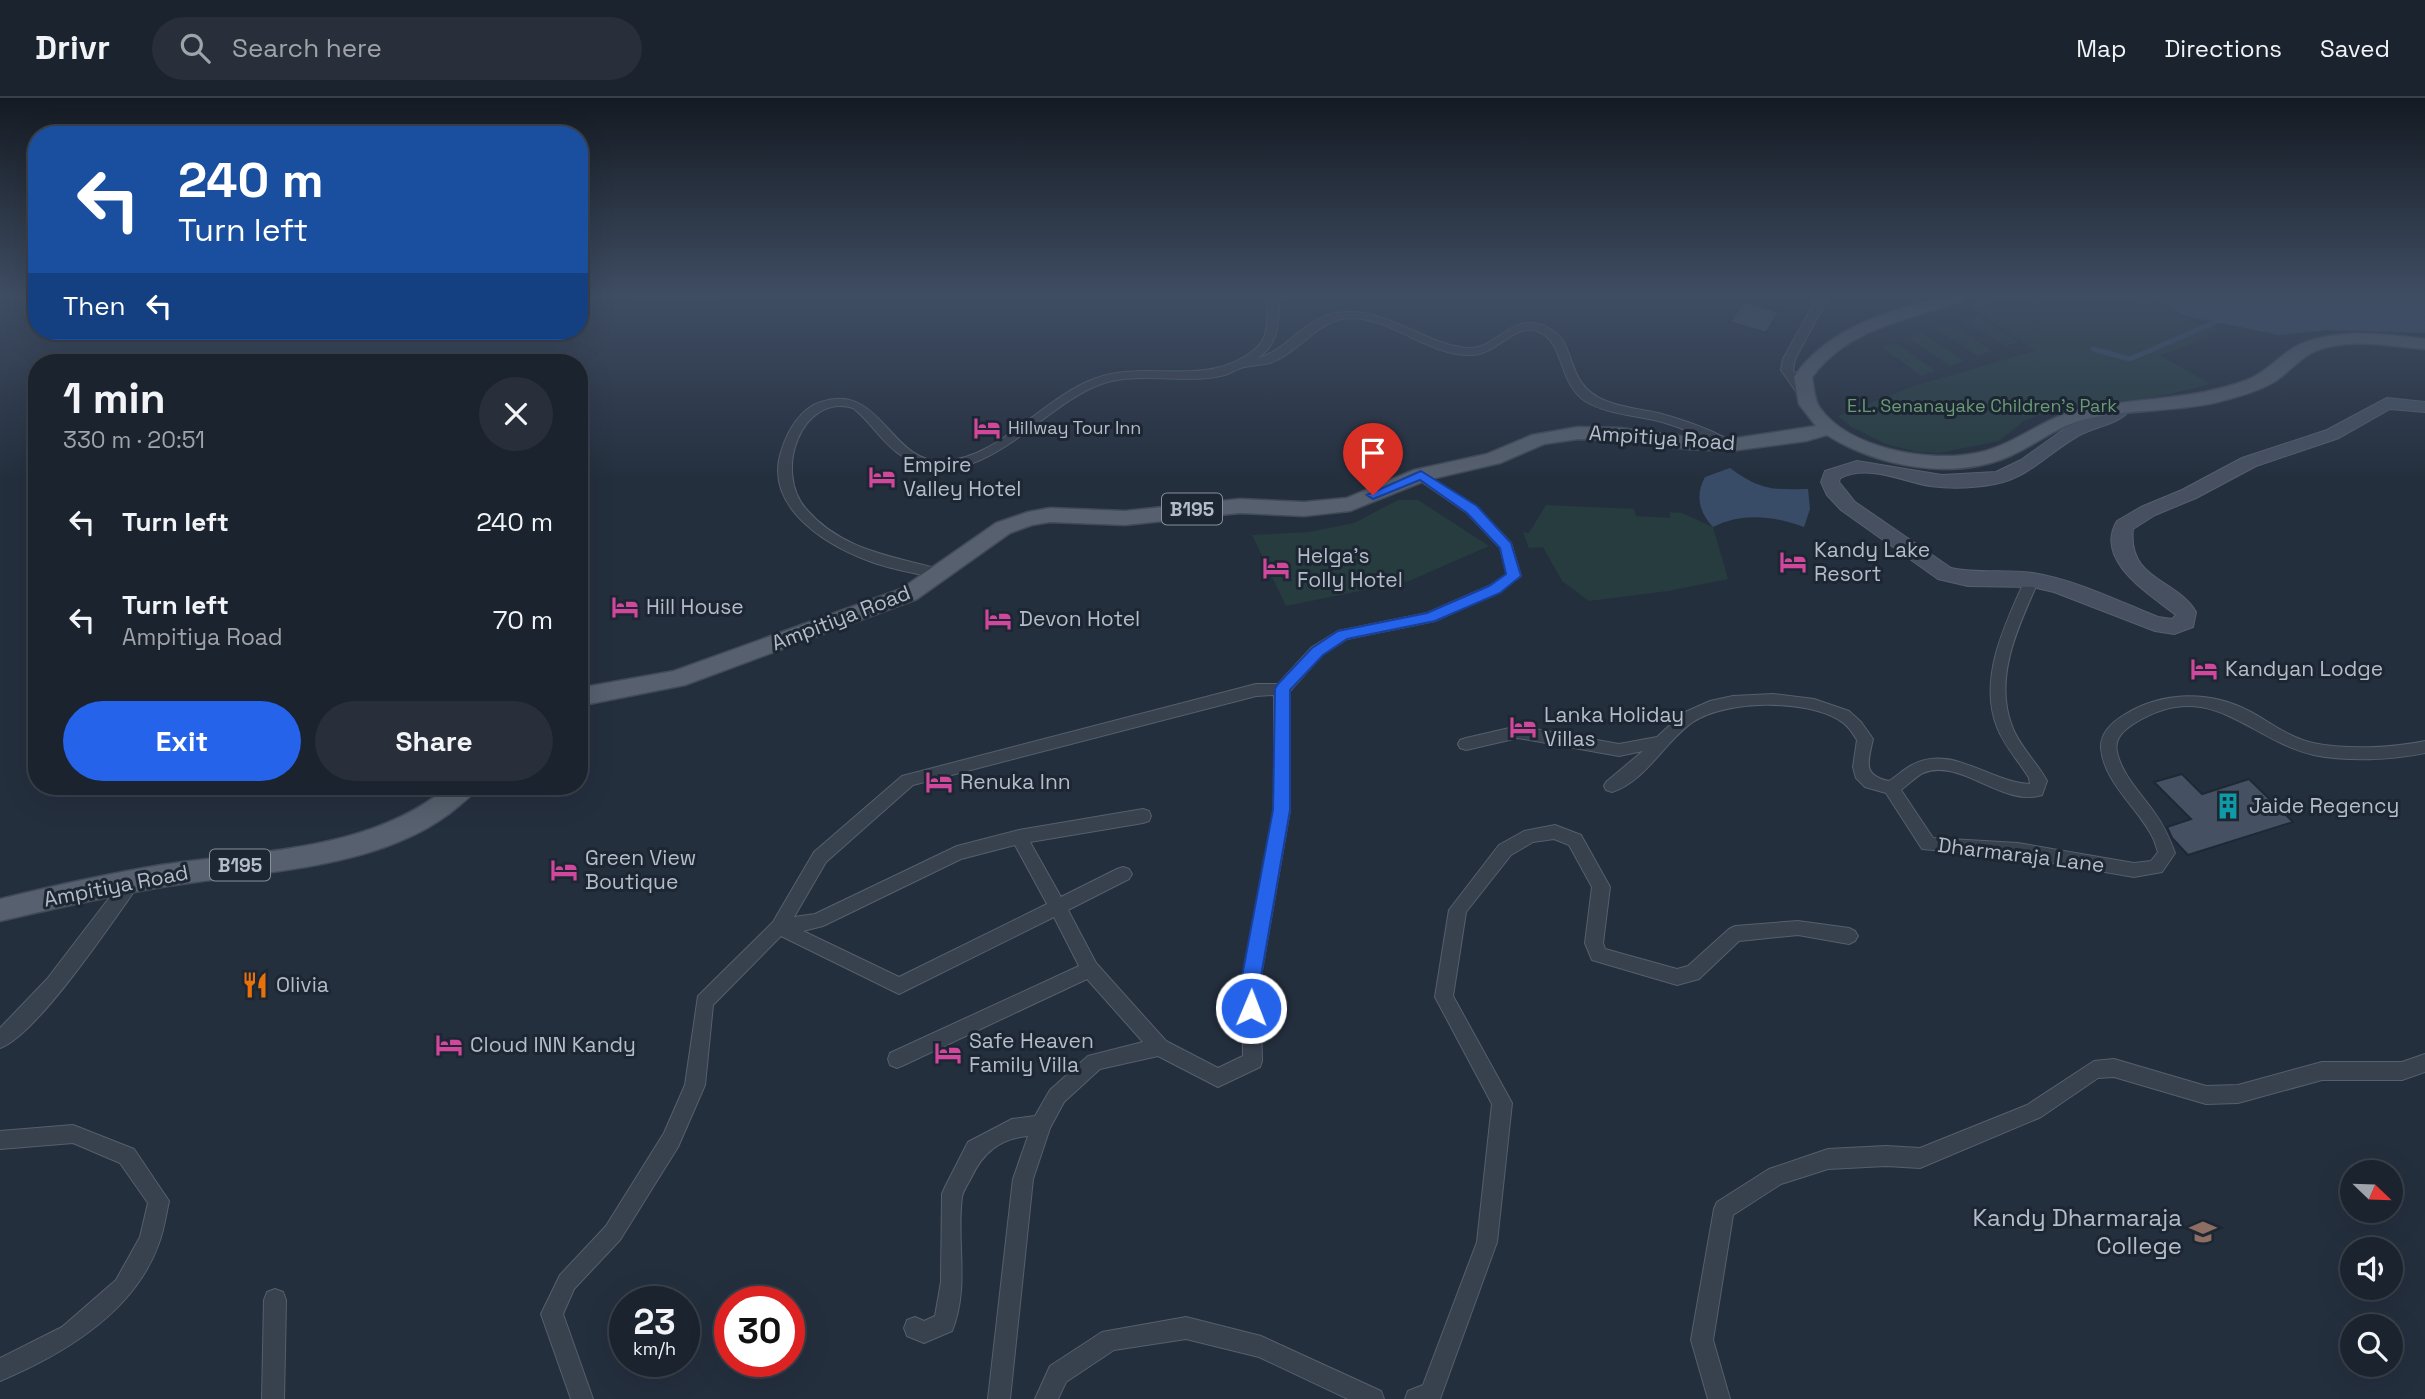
<!DOCTYPE html>
<html lang="en">
<head>
<meta charset="utf-8">
<style>
  :root { --surface:#1b232e; --page:#282f3a; --text:#f1f3f6; --muted:#a0a4aa; --line:#39404a; --accent:#2563eb }
  body { margin:0; font-family:"Space Grotesk",sans-serif; background:var(--page); color:var(--text); height:100vh; display:flex; flex-direction:column; font-size:26px; white-space:nowrap }
  * { box-sizing:border-box; margin:0 }
  p { font-size:23px; color:var(--muted) }
  .icon { flex:none; width:38px; height:38px; fill:none; stroke:currentColor; stroke-width:2; stroke-linecap:round; stroke-linejoin:round }
  .map { position:relative; flex:1; overflow:hidden }
  .drawer { position:absolute; left:28px; top:256px; width:560px; height:441px; display:flex; flex-direction:column; background:var(--surface); border-radius:28px; box-shadow:0 7px 28px #0002,0 0 0 2px var(--line) }
  .drawer>* { flex:none }
  .top-card { position:absolute; left:28px; top:28px; width:560px; height:214px; border-radius:28px; box-shadow:0 7px 28px #0002,0 0 0 2px var(--line); background:#1a4fa0; color:#fff; overflow:hidden }
  .needle { width:46px; rotate:113deg }
  .buttons { position:absolute; left:2340px; top:1062px; display:grid; gap:14px }
  .buttons a { display:grid; place-items:center; width:63px; height:63px; border-radius:50%; background:var(--surface); box-shadow:0 7px 28px #0002,0 0 0 2px var(--line); font-size:35px }
  .speed { position:absolute; left:609px; top:1188px; display:flex; gap:14px; font-size:35px; font-weight:700; text-align:center }
  .speed>* { display:grid; place-content:center; width:91px; height:91px; border-radius:50%; background:var(--surface); box-shadow:0 7px 28px #0002,0 0 0 2px var(--line); line-height:1 }
  .speed small { font-size:18px; font-weight:400 }
  .speed .limit { border:10px solid #d22; background:#fff; color:#111 }
  .pin { position:absolute; display:grid; place-items:center; width:60px; height:60px; color:#fff; margin:-72px -30px; border-radius:50% 50% 50% 0; rotate:-45deg; box-shadow:0 0 7px #0007 }
  .pin .icon { rotate:45deg }
  .me { position:absolute; width:77px; margin:-38px; rotate:1deg; stroke-linejoin:round; filter:drop-shadow(0 0 5px #0008) }
  .turn { display:flex; align-items:center; gap:24px; height:147px; padding:0 35px; font-size:32px }
  .turn .icon { width:91px; height:91px; stroke-width:2.5 }
  .turn b { display:block; font-size:49px; line-height:60px }
  .then { display:flex; align-items:center; height:66px; padding:0 35px; background:#0003; gap:14px; font-size:26px }
  .round { display:grid; place-items:center; flex:none; width:74px; height:74px; border-radius:37px; background:var(--page) }
  .headline { display:flex; align-items:center; justify-content:space-between; height:119px; padding:0 35px }
  h1 { font-size:42px; font-weight:800; line-height:52px }
  .button { display:flex; gap:14px; margin-top:auto; padding:14px 35px }
  .button a { flex:1; height:80px; border-radius:42px; background:var(--accent); color:#fff; font-size:28px; font-weight:800; line-height:80px; text-align:center }
  .button a+a { background:var(--page); color:var(--text) }
  ul { padding:0; list-style:none }
  li { display:flex; align-items:center; gap:21px; height:98px; padding:0 35px }
  li div { flex:1 }
  li b { display:block; font-size:26px }
  li em { font-style:normal }
  header { display:flex; align-items:center; gap:42px; box-sizing:border-box; height:98px; padding:0 35px; background:var(--surface); border-bottom:2px solid var(--line) }
  header strong { font-size:33px }
  nav { display:flex; gap:38px; margin-inline-start:auto; font-size:24px }
  .search { width:490px; height:63px; background:var(--page); display:flex; align-items:center; gap:18px; box-sizing:border-box; padding:0 24px; border-radius:38px; color:var(--muted); font-size:26px }
  .map>svg:first-child { display:block }
</style>
</head>
<body>
<header>
<strong>Drivr</strong>
<div class="search"><svg class="icon" aria-label="search" viewBox="0 0 24 24"><circle cx="10" cy="10" r="6"/><path d="M15 15l6 6"/></svg>Search here</div>
<nav><a>Map</a><a>Directions</a><a>Saved</a></nav>
</header>
<div class="map">
<svg width="2425" height="1301" viewBox="0 0 2425 1301">
  <rect width="100%" height="100%" fill="#242f3e"/>
  <path fill="#263c3f" d="M631,200H725C697,210 656,219 631,200Z
    M1992,200H2141L2197,225L2221,231L2179,251L2159,257L2211,286L2161,298L2052,312L2024,323L1999,343L1939,355L1917,354L1886,346L1852,329L1838,318L1914,288L2035,253L1967,207Z
    M1977,217L2019,244L2005,248L1963,222Z
    M1950,226L1992,253L1978,258L1936,231Z
    M1922,235L1964,263L1950,268L1909,240Z
    M1895,245L1936,273L1922,278L1881,249Z
    M1398,402H1418L1489,448L1409,483L1286,508L1252,437L1309,434L1354,425Z
    M1546,407L1634,411L1636,418L1670,420V414L1682,415L1713,429L1728,481L1668,493L1589,503L1562,483L1543,449L1529,450L1523,434L1529,435Z"/>
  <path fill="#394c67" d="M2149,200H2425V235L2326,232L2279,237L2186,218Z
    M1730,370C1760,392 1772,392 1808,391L1810,411L1804,429C1774,418 1742,414 1713,429C1699,414 1695,397 1705,379Z"/>
  <g fill="none" stroke-linecap="round" stroke-linejoin="round">
    <path stroke="#394c67" stroke-width="5" d="M2093,251L2130,261L2216,224"/>
  </g>
  <path fill="#455162" stroke="#1f2835" stroke-width="2" d="M1744,203L1779,214L1766,235L1730,224Z
    M2182,676L2202,696L2249,681L2293,724L2188,757L2172,740L2167,729L2191,721L2154,684Z"/>
  <g fill="none" stroke-linecap="round" stroke-linejoin="round">
    <g stroke="#565f6c" stroke-width="2">
      <path id="street" d="M1268,200H1280C1277,226 1281,243 1258,260C1288,252 1305,220 1336,215C1385,207 1420,245 1467,250C1498,253 1513,209 1550,231C1579,247 1563,286 1606,303C1623,310 1641,311 1658,315C1677,320 1695,326 1713,334C1721,338 1730,341 1736,347L1734,350H1726C1705,340 1684,330 1662,324C1637,317 1608,317 1585,303C1559,286 1564,245 1540,234C1516,223 1497,256 1473,257C1429,259 1395,221 1352,220C1317,220 1301,254 1270,265C1262,267 1253,267 1245,269C1238,270 1231,275 1225,277C1213,280 1200,281 1188,281C1161,281 1130,277 1104,285C1038,307 978,405 902,358C883,346 871,324 853,310C802,295 773,373 806,411C843,454 895,458 946,473L948,476L946,479L941,481C917,475 892,472 869,463C823,446 762,407 782,351C788,332 801,310 821,304C881,284 889,364 942,363C998,362 1042,300 1094,281C1142,262 1198,287 1244,259C1273,242 1265,229 1268,200Z
        M1817,200H1828L1795,261L1793,272L1812,299L1806,303L1802,302L1781,272L1783,261Z
        M1421,373L1477,409L1511,445L1521,478L1499,494L1435,523L1347,541L1322,557L1290,593V712L1260,884L1262,963L1260,969L1218,989L1158,958L1100,971L1064,1004L1050,1030L1033,1081L1010,1301H988L1013,1081L1028,1038C999,1041 983,1055 971,1080C968,1086 963,1093 962,1099C956,1144 970,1189 952,1233L924,1245L907,1238L904,1230L907,1222L915,1219L924,1223L935,1218L941,1184L942,1096L945,1089L968,1044L1012,1021L1035,1018L1050,992L1088,958L1143,944L1087,881L904,967L897,970L890,967L888,961L890,955L1079,868L1054,819L899,896L781,838L713,907L705,987L678,1049L620,1142L574,1191L563,1216L593,1301H571L541,1216L560,1177L606,1128L664,1035L685,987L698,898L773,824L814,754L902,678L1256,586H1278L1312,549L1338,533L1427,515L1489,488L1507,476L1500,450L1467,415L1416,380V374ZM1274,597V712L1242,884L1243,958L1218,970L1166,943L1096,865L1068,812L1129,781L1132,776L1129,771L1123,769L1117,771L1061,799L1030,744L1143,725L1149,723L1151,718L1149,713L1143,711L1019,732L957,748L815,816L794,819L826,764L913,687L1256,598ZM1015,747L1047,806L899,879L803,833L823,828L961,761Z
        M2032,477L2039,482C2019,526 1993,580 2012,628C2019,648 2037,664 2047,683L2042,697C2003,710 1960,659 1923,675C1915,679 1908,687 1901,692L1933,740L2018,745L2134,765L2151,763L2158,754L2154,742C2140,711 2104,686 2101,650C2100,636 2112,624 2124,617C2162,593 2211,592 2251,614C2271,625 2290,640 2313,645C2347,652 2391,650 2425,643V655C2391,662 2348,664 2314,657C2248,642 2211,578 2135,625C2124,632 2114,640 2117,654C2122,678 2143,697 2156,717C2165,729 2170,742 2175,755L2162,774L2134,779L2018,759L1922,751L1886,695L1865,689L1856,680L1853,669L1857,642C1852,634 1847,626 1839,622C1805,601 1726,602 1693,624C1664,644 1646,683 1612,694L1606,692L1604,688L1606,684L1643,653L1619,658L1518,640L1466,652L1460,650L1458,646L1460,642L1466,640L1518,628L1619,646L1657,639L1683,615L1710,603L1733,598L1773,596L1814,601L1849,613L1861,624L1873,641C1868,664 1862,677 1889,683C1897,678 1904,671 1912,667C1951,645 1991,685 2030,686L2029,680C2019,663 2004,648 1997,629C1978,581 2005,526 2025,482Z
        M1555,727L1581,737L1610,789L1603,845L1605,851L1677,871L1688,868L1729,831L1735,828L1798,823L1849,830L1855,833L1858,838L1855,843L1849,846L1798,837L1739,843L1699,881L1677,887L1592,862L1585,845L1592,789L1569,747L1554,741L1533,744L1511,757L1466,814L1453,898L1512,1005L1497,1144L1440,1301H1405L1408,1293L1423,1287L1477,1144L1492,1006L1435,899L1449,812L1499,747L1524,733Z
        M132,776L138,778L141,783L138,788C112,824 37,937 0,950V930L47,881L126,778Z
        M2425,956V974L2402,982H2322L2238,1005L2206,1006L2114,979L2098,980L2041,1019L1920,1070L1886,1068L1828,1071L1781,1086L1733,1117L1713,1242L1730,1301H1708L1691,1242L1714,1111L1717,1104L1769,1071L1828,1051L1886,1048L1920,1050L2027,1007L2094,963L2114,961L2206,988L2238,987L2322,964H2402Z
        M73,1027L134,1051L169,1103C166,1117 164,1132 159,1145C135,1214 64,1256 0,1283V1260L62,1229L116,1182L140,1139L148,1105L120,1065L73,1045L0,1051V1033Z
        M275,1191L283,1194L286,1202L284,1301H262L264,1202L267,1194Z
        M1186,1219L1261,1238L1381,1293L1384,1301H1348L1259,1259L1186,1241L1114,1252L1066,1284L1058,1301H1035L1050,1268L1102,1234Z"/>
    </g>
    <g stroke="#565f6c" stroke-width="2">
      <path id="secondary" d="M2387,300L2425,304V314L2390,311L2339,340L2256,368L2196,400L2155,417L2133,431C2127,482 2177,481 2196,514L2193,529L2174,536L2155,533L2054,494L2032,489L1968,488L1938,481L1841,412L1827,397L1821,384L1825,373L1857,363L1942,377L1996,374L2021,362L2067,329L2116,307H2128L2131,311C2119,327 2095,328 2078,338C2049,354 2030,379 1995,386C1974,390 1951,391 1930,388C1901,383 1869,366 1840,380L1839,384L1855,404L1951,470C1979,476 2006,471 2033,475C2076,482 2118,503 2158,519L2172,521L2176,517C2151,497 2093,463 2117,423L2141,409L2182,392L2242,360L2327,332Z"/>
    </g>
    <g stroke="#414a57" stroke-width="3">
      <path id="primary" d="M1936,200H1964L1961,204C1908,221 1847,231 1812,279C1814,289 1814,302 1820,310C1849,351 1931,365 1977,355C2014,348 2042,320 2079,312C2136,299 2192,303 2247,282C2271,273 2284,250 2309,243C2347,231 2386,236 2425,241V251C2391,248 2348,239 2315,253C2300,260 2290,273 2277,282C2260,293 2237,299 2218,304C2171,315 2121,310 2076,324C2052,332 2033,348 2010,358C1953,383 1878,369 1827,337L1806,343L1730,353L1687,351L1620,342L1578,341L1544,346L1500,365L1427,382L1350,413L1304,418L1240,415L1125,427L1050,424L1032,427L1010,435L917,501L685,587L579,608V590L674,573L901,491L996,425L1028,414L1050,410L1125,413L1240,401L1304,404L1347,400L1414,372L1487,356L1532,337L1578,329L1620,330L1687,339L1730,341L1816,328L1799,306L1794,279C1828,230 1881,217 1936,200Z
        M449,688H479C474,696 467,701 460,707C383,774 252,773 156,790C104,799 52,811 0,823V801C53,788 107,776 161,767C258,752 370,754 449,688Z"/>
    </g>
    <use href="#street" fill="#38414e" fill-rule="evenodd"/>
    <use href="#secondary" fill="#465061" fill-rule="evenodd"/>
    <use href="#primary" fill="#56606e" fill-rule="evenodd"/>
  </g>
  <linearGradient id="sky" x2="0" y2="1"><stop stop-color="#141a22"/><stop offset="0.52" stop-color="#3f4d63"/><stop offset="1" stop-color="#3f4d63" stop-opacity="0"/></linearGradient>
  <rect width="2425" height="382" fill="url(#sky)"/>
  <path fill="#2563eb" stroke="#184099" stroke-width="2" d="M1421,373L1477,408L1511,445L1521,478L1500,495L1435,523L1347,541L1323,557L1290,592V712L1260,884L1261,910L1258,916L1251,918L1245,916L1241,884L1273,712L1275,591L1277,587L1312,550L1338,533L1427,515L1489,488L1506,476L1500,450L1467,415L1420,382L1373,401L1367,397Z"/>
  <defs>
    <g id="hotel-bare" transform="scale(2.1)"><path d="M-6-4.5h1.5V1H6V5H4.5V3h-9V5H-6ZM-4 0a1.8 1.8 0 1 1 3.6 0ZM.5 0V-2.5h3Q6-2.5 6 0Z" fill="#d1479c" stroke="#1d2633" stroke-width="2.5" paint-order="stroke"/></g>
    <g id="building-bare" transform="scale(2.1)"><path d="M-4-6H4V6H1V3H-1V6H-4ZM-2.5-4.3h1.7v1.8h-1.7ZM.8-4.3h1.7v1.8H.8ZM-2.5-1h1.7V.8h-1.7ZM.8-1h1.7V.8H.8Z" fill="#0f9aa8" stroke="#1d2633" stroke-width="2.5" paint-order="stroke"/></g>
    <g id="restaurant-bare" transform="scale(2.1)"><path d="M-5-6h1v4h1v-4h1v4h1v-4h1v5L-1.5 .5V6h-2V.5L-5-1ZM5-6V6H3V1.5H1.5Q1.5-4 5-6Z" fill="#e8710a" stroke="#1d2633" stroke-width="2.5" paint-order="stroke"/></g>
    <g id="school-bare" transform="scale(2.1)"><path d="M0-5L7-2L0 1L-7-2ZM-4 1L0 2.5L4 1V4Q0 6-4 4Z" fill="#8d6e63" stroke="#1d2633" stroke-width="2.5" paint-order="stroke"/></g>
  </defs>
  <g fill-rule="evenodd">
    <use href="#hotel-bare" x="987" y="330"/>
    <use href="#hotel-bare" x="882" y="379"/>
    <use href="#hotel-bare" x="1793" y="464"/>
    <use href="#hotel-bare" x="1276" y="470"/>
    <use href="#hotel-bare" x="625" y="509"/>
    <use href="#hotel-bare" x="998" y="521"/>
    <use href="#hotel-bare" x="2204" y="571"/>
    <use href="#hotel-bare" x="1523" y="629"/>
    <use href="#hotel-bare" x="939" y="684"/>
    <use href="#building-bare" x="2228" y="708"/>
    <use href="#hotel-bare" x="564" y="772"/>
    <use href="#restaurant-bare" x="255" y="887"/>
    <use href="#hotel-bare" x="449" y="947"/>
    <use href="#hotel-bare" x="948" y="955"/>
    <use href="#school-bare" x="2203" y="1134"/>
  </g>
  <g text-anchor="middle" stroke-width="6" stroke-linejoin="round" paint-order="stroke">
    <g font-size="18" fill="#6b9a76" stroke="#1d2633">
      <text x="1982" y="314">E.L. Senanayake Children's Park</text>
    </g>
    <g font-size="18" fill="#b4bcc9" stroke="#1d2633" text-anchor="start">
      <text x="1008" y="336">Hillway Tour Inn</text>
    </g>
    <g fill="#1d2633" stroke="#878f9c" stroke-width="2">
      <rect x="1162" y="395.5" width="60" height="31" rx="5"/>
      <rect x="210" y="751.5" width="60" height="31" rx="5"/>
    </g>
    <g font-size="19" font-weight="bold" fill="#b4bcc9">
      <text x="1192" y="418">B195</text>
      <text x="240" y="774">B195</text>
    </g>
    <g font-size="21" fill="#b4bcc9" stroke="#1d2633">
      <text transform="translate(1662 340) rotate(4)" y="7">Ampitiya Road</text>
      <text transform="translate(841 520) rotate(-21)" y="7">Ampitiya Road</text>
      <text transform="translate(2021 757) rotate(7)" y="7">Dharmaraja Lane</text>
      <text transform="translate(116 788) rotate(-11)" y="7">Ampitiya Road</text>
    </g>
    <g font-size="21" fill="#b4bcc9" stroke="#1d2633" text-anchor="start">
      <text x="903" y="374">Empire<tspan x="903" dy="24">Valley Hotel</tspan></text>
      <text x="1814" y="459">Kandy Lake<tspan x="1814" dy="24">Resort</tspan></text>
      <text x="1297" y="465">Helga's<tspan x="1297" dy="24">Folly Hotel</tspan></text>
      <text x="646" y="516">Hill House</text>
      <text x="1019" y="528">Devon Hotel</text>
      <text x="2225" y="578">Kandyan Lodge</text>
      <text x="1544" y="624">Lanka Holiday<tspan x="1544" dy="24">Villas</tspan></text>
      <text x="960" y="691">Renuka Inn</text>
      <text x="2249" y="715">Jaide Regency</text>
      <text x="585" y="767">Green View<tspan x="585" dy="24">Boutique</tspan></text>
      <text x="276" y="894">Olivia</text>
      <text x="969" y="950">Safe Heaven<tspan x="969" dy="24">Family Villa</tspan></text>
      <text x="470" y="954">Cloud INN Kandy</text>
    </g>
    <g font-size="24" fill="#b4bcc9" stroke="#1d2633" text-anchor="end">
      <text x="2182" y="1128">Kandy Dharmaraja<tspan x="2182" dy="28">College</tspan></text>
    </g>
  </g>
</svg>
<div class="buttons">
<a><svg class="needle" viewBox="-14 -14 28 28"><path d="M0-13l5 13h-10z" fill="#e53935"/><path d="M0 13l5-13h-10z" fill="#a0a4aa"/></svg></a>
<a><svg class="icon" aria-label="sound" viewBox="0 0 24 24"><path d="M4 9h4l5-4v14l-5-4H4zM17 9q2 3 0 6"/></svg></a>
<a><svg class="icon" aria-label="search" viewBox="0 0 24 24"><circle cx="10" cy="10" r="6"/><path d="M15 15l6 6"/></svg></a>
</div>
<div class="speed"><div>23<small>km/h</small></div><div class="limit">30</div></div>
<div class="pin" style="left:1373px;top:397px;background:#d93025"><svg class="icon" aria-label="arrive" viewBox="0 0 24 24"><path d="M6 21V4h12l-3 4 3 4H6"/></svg></div>
<svg class="me" style="left:1251px;top:910px" viewBox="-20 -20 40 40"><circle r="17" fill="#2563eb" stroke="#fff" stroke-width="3"/><path d="M0-11L8 9 0 5-8 9z" fill="#fff"/></svg>
<div class="top-card">
<div class="turn"><svg class="icon" aria-label="left" viewBox="0 0 24 24"><path d="M17 20v-9H6M10 6l-5 5 5 5"/></svg><div><b>240 m</b>Turn left</div></div>
<div class="then">Then<svg class="icon" aria-label="left" viewBox="0 0 24 24"><path d="M17 20v-9H6M10 6l-5 5 5 5"/></svg></div>
</div>
<section class="drawer">
<div class="headline"><div><h1>1 min</h1><p>330 m · 20:51</p></div><a class="round"><svg class="icon" aria-label="close" viewBox="0 0 24 24"><path d="M6 6l12 12M18 6L6 18"/></svg></a></div>
<ul>
<li><svg class="icon" aria-label="left" viewBox="0 0 24 24"><path d="M17 20v-9H6M10 6l-5 5 5 5"/></svg><div><b>Turn left</b></div><em>240 m</em></li>
<li><svg class="icon" aria-label="left" viewBox="0 0 24 24"><path d="M17 20v-9H6M10 6l-5 5 5 5"/></svg><div><b>Turn left</b><p>Ampitiya Road</p></div><em>70 m</em></li>
</ul>
<div class="button"><a>Exit</a><a>Share</a></div>
</section>
</div>
</body>
</html>
